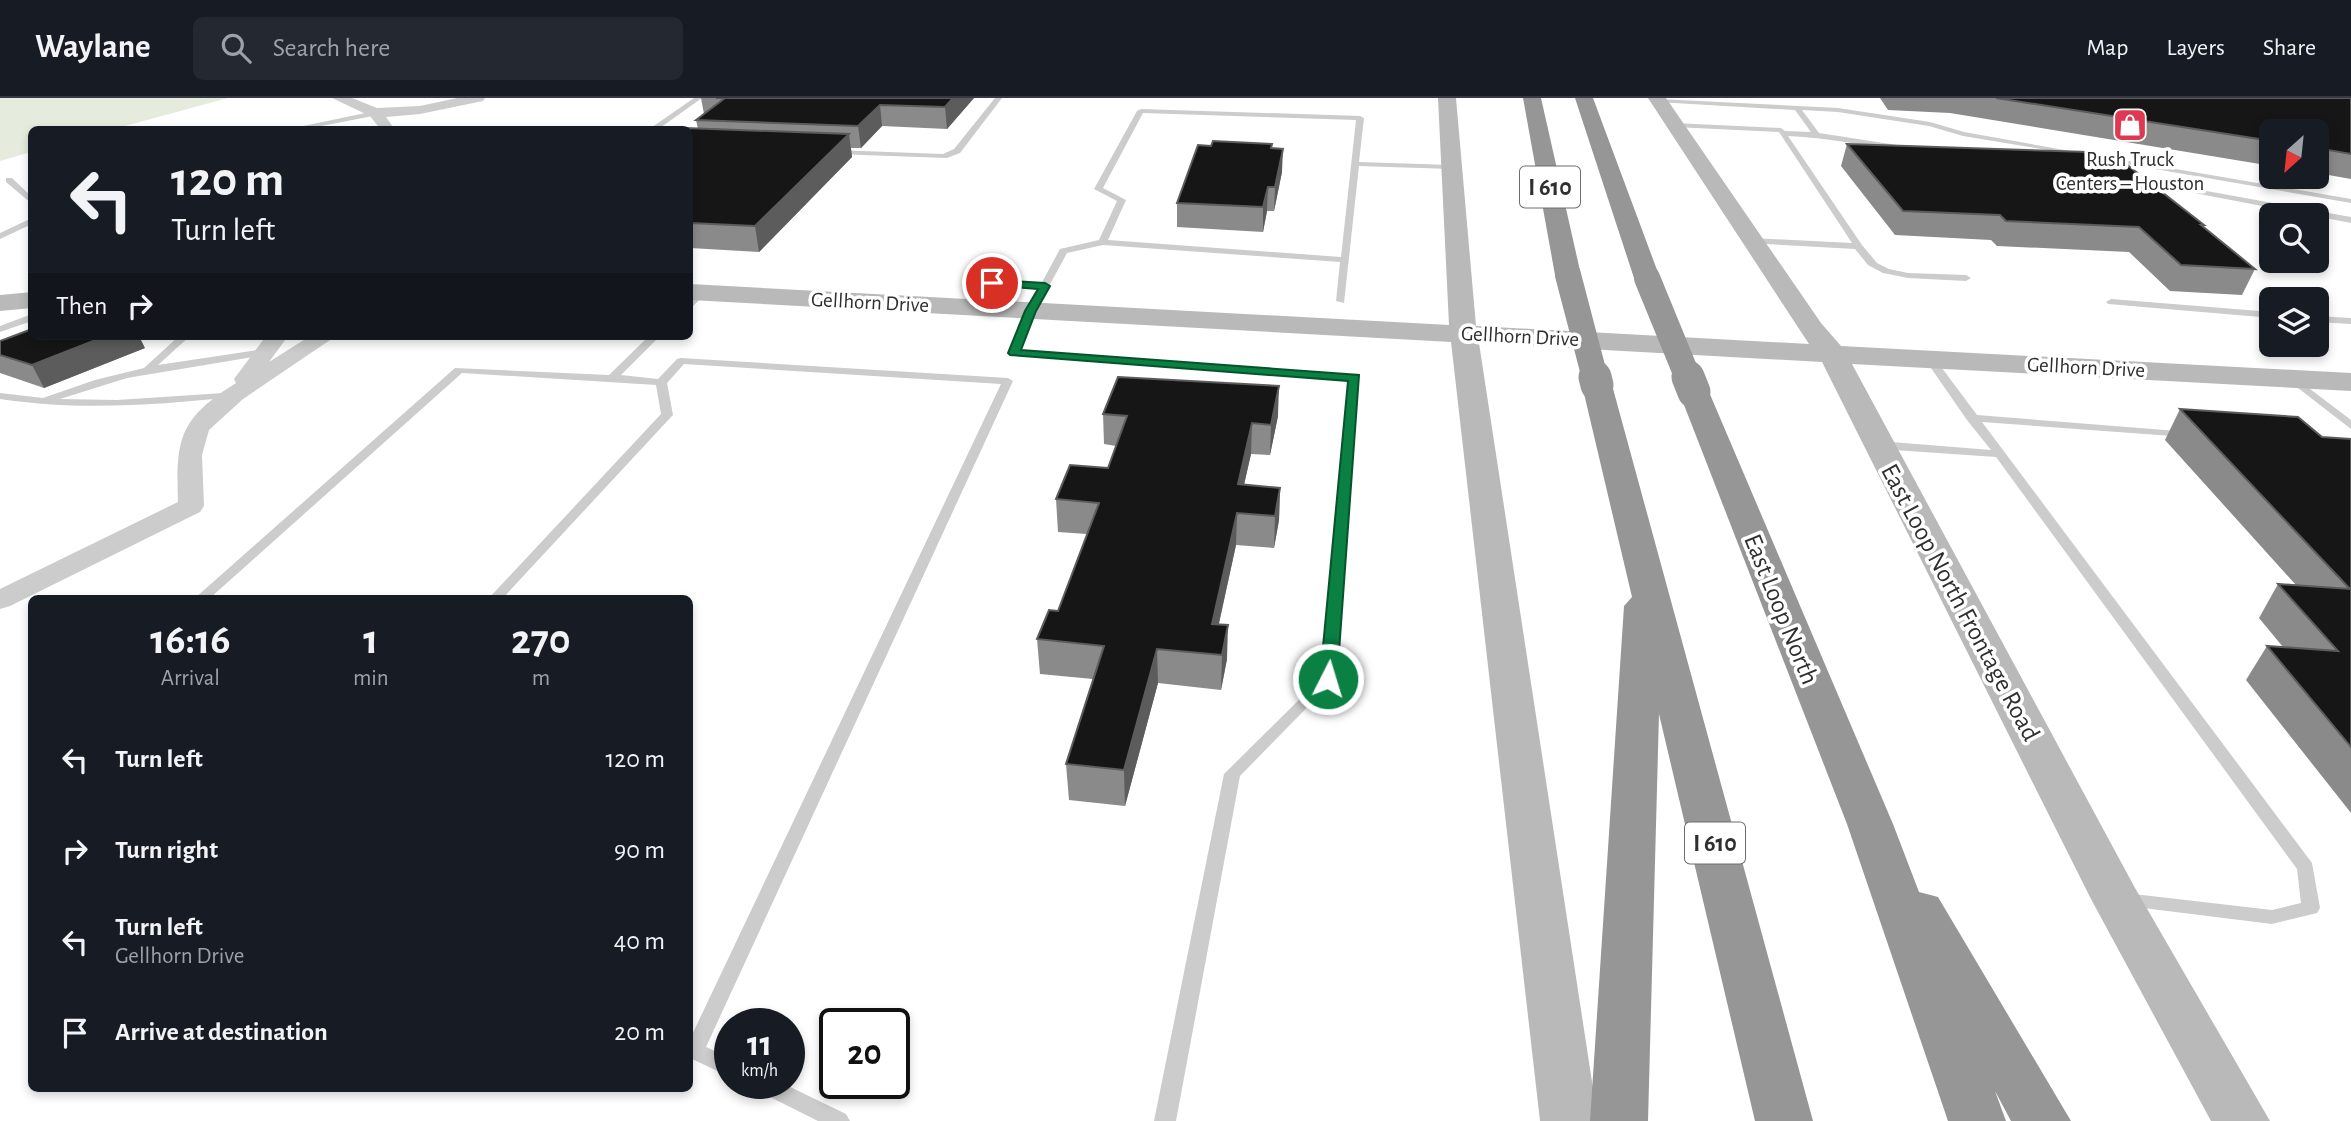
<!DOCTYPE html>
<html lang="en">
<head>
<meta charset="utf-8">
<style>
  :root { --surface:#171b24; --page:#242831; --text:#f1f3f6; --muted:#9ea1a6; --line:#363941 }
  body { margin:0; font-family:"Alegreya Sans",sans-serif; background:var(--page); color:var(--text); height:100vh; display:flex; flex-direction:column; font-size:26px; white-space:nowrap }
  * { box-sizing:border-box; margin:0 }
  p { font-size:23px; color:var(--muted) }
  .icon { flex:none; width:38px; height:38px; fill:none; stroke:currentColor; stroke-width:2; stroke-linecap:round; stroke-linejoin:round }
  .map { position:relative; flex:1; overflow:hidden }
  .details { position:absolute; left:28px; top:497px; width:665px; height:497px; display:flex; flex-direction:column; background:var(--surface); border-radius:10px; box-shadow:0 4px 10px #0003 }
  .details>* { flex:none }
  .top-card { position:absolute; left:28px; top:28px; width:665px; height:214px; border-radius:10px; box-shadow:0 4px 10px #0003; background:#171b24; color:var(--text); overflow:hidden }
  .needle { width:46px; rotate:207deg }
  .fabs { position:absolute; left:2259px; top:21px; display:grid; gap:14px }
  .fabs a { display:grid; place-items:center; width:70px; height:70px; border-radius:10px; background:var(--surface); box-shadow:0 4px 10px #0003; font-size:35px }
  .speed { position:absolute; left:714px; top:910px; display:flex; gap:14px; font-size:35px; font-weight:700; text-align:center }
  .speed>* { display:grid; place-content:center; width:91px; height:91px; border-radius:50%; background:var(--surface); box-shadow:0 4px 10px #0003; line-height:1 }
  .speed small { font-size:18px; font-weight:400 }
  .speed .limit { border:4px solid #111; border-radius:10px; background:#fff; color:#111 }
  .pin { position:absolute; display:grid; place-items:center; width:60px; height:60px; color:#fff; margin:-30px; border:4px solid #fff; border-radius:50%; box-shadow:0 2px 7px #0007 }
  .me { position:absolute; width:77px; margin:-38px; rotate:5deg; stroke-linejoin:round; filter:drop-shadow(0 0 5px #0008) }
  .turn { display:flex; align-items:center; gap:24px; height:147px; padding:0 28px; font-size:32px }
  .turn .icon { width:91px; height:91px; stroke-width:2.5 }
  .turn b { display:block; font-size:49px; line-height:60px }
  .then { display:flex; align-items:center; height:66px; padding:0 28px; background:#0003; gap:14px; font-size:26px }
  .eta { display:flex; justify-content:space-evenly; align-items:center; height:119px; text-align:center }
  .eta b { font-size:42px; font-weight:700; line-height:49px }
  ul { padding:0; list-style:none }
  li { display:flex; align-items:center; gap:21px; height:91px; padding:0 28px }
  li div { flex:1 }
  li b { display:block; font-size:26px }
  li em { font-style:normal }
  header { display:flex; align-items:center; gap:42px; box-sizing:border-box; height:98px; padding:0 35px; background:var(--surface); border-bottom:2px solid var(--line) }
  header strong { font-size:33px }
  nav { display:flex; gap:38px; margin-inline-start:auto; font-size:24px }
  .search { width:490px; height:63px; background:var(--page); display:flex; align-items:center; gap:18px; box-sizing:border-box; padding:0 24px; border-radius:10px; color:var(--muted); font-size:26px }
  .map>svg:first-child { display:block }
</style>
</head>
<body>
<header>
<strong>Waylane</strong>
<div class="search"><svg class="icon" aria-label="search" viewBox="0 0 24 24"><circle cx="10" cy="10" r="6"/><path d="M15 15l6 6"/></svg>Search here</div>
<nav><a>Map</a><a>Layers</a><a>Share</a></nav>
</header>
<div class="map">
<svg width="2351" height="1023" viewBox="0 0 2351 1023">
  <rect width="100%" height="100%" fill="#fff"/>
  <path fill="#e6ecdd" d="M0,0H228L114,31L32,32L31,54L0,63Z"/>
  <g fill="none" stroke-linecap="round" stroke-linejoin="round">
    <path fill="#ccc" fill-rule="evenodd" d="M694,0H702L657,32H648Z
      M995,0H1002L960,55L947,60L834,56L830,54L834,52L943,56L954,51Z
      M1659,1L1838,10L1930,24L1964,34L2087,56L2083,58L1963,38L1929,28L1838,14L1802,12L1819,35L1916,50L1912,52C1870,49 1830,40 1788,38L1862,147L1877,165L1889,171L1908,175L1966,177L1971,180L1966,183L1908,180L1883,175L1868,167L1855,151L1749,145V141L1752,140L1852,145L1779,34L1674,29L1670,27L1674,25L1781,30L1785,33L1811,34L1795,12L1657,4Z
      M1141,11L1360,18L1364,20L1359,64L1451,67L1455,69L1451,71L1359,68L1344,205L1336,203L1340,164L1103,147L1067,155L1048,190H1042L1040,188L1060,151L1099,142L1117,103L1094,91L1137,13ZM1143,15L1356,22L1341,159L1108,142L1126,102L1103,90Z
      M375,13L378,17L301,32H284Z
      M2100,58L2351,101V105L2103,62H2100Z
      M2129,79L2351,119V125L2132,83H2129Z
      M6,80H12L32,99V106L6,84Z
      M32,120V126L0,141V135Z
      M698,193L706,195L693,208L690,209V201Z
      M2111,201L2272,214V220L2108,206L2106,204Z
      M1030,210L1035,213L1020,252L1354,277L1359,280L1335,581L1240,678L1176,1023H1154L1224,676L1321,580L1348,283L1010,257L1009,255L1025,213Z
      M32,216V223L0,234V228Z
      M2317,218L2351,220V226L2317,224Z
      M179,238H190L158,267L265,251L270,254L265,257L127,280L60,301L117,302L239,294L240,296L235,299C156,307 79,313 0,301V295L43,300L95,282L144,270Z
      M649,238H660L621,277L658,281L677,261L681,260L1008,280L1013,283L706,949L730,960V979L690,960V941L1001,286L684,266L667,285L673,317L671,319L503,500H489L661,316L656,287L462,275L210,500H195L455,270L609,277Z
      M1929,257L1933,258L1977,317L2190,334L2192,336L2186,339L1982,324L2312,765L2320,810L2317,815L2272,826L2119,807L2116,802L2119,797L2125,795L2272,812L2301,805L2297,771L1996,359L1879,351L1873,347L1879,343L1991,352L1967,322L1924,260Z
      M2293,278L2351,322V331L2289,283L2288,281Z
      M751,985H782L846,1016L850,1023H818L754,991Z"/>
    <path fill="#ccc" fill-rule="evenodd" d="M332,0H352L377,10L420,8L457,0H485L483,3L420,16L386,19L395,32H381L370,18Z
      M266,238H288L269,264L310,238H336L243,301L209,332L202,357L204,408L200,414L10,508L0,511V491L178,404C176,340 179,321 236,285L234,281Z"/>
    <path fill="#b9b9b9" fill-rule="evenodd" d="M1438,0H1456L1476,228L1809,246L1648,0H1666L1821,225L1841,248L2351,275V293L1852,266L2135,790L2270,1023H2211L2091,801L1822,264L1479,245L1598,1023H1540L1451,244L690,202V186L1449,227Z
      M32,194V210L0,213V197Z"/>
    <path fill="#969696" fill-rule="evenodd" d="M1523,0H1541L1581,177L1577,182L1568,185L1559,182L1555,177Z
      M1575,0H1593L1660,180L1656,185L1647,188L1638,185L1634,180Z
      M1597,278L1608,281L1612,287L1813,1023H1755L1659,616L1648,1023H1590L1624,508L1632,499L1582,287L1586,281Z
      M1694,285L1705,288L1709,294L1893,726L1919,794L1938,799L2071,1023H2011L1995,993L2006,1023H1948L1847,726L1679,294L1683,288Z"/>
    <path stroke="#969696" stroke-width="26" d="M1568,177L1595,280
      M1647,180L1688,280"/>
    <path stroke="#969696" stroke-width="33" d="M1595,279L1597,287
      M1688,279L1694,294"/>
  </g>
  <path fill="#8a8a8a" d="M701,0H974L947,31L882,28L861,50H851L852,59L759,154L690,150V32L698,31L696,22L704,16Z
    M1880,0H2351V81L2317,75V33H2272V68L1950,15L1888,12Z
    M1272,46V50L1282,74L1274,113H1267L1263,134L1177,129V105L1211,48Z
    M1847,46L2204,127L2203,129L2255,171L2242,197L2170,193L2129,154L1997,148L1991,142L1895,137L1841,68Z
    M0,243L145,250L44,290L0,275Z
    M2180,311L2322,339L2351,341V715L2246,582L2267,548L2283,549L2259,520L2278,486L2296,487L2165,342Z
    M1103,316L1278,318L1270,357L1251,356L1244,387L1280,390L1279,422L1274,450L1236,447L1219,526L1227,561L1221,592L1158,585L1125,708L1069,702L1066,666L1093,581L1040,576L1037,541L1058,513L1087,436L1058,434L1056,401L1108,370L1116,348L1104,346Z"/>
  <path fill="#5c5c5c" d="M953,0H974L947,31L945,9Z
    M880,7L882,28L861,50L858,28Z
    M849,36L852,59L759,154L755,128Z
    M1283,51L1282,74L1274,113L1275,89Z
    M1268,89L1267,113L1263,134V109Z
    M106,238H139L145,250L44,290L32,267Z
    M1279,288L1278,318L1270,357L1271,327Z
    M1252,325L1251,356L1237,417L1236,447L1212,556V526L1238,386Z
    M1280,390L1279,422L1274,450L1275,418Z
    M1228,527L1227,561L1221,592L1222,557Z
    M1157,551L1158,585L1125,708L1124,672Z"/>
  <path fill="#161616" stroke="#5c5c5c" stroke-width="2" d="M716,0H953L945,9L880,7L858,28L696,22L725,0Z
    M1996,0H2351V56L2317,50V33H2272V43Z
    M685,30L849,36L755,128L690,125V32H683Z
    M1213,43L1272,46L1271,50L1283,51L1275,89H1268L1263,109L1177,105L1198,47L1211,48Z
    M1847,46L2088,54L2117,59L2204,127H2201L2255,171L2181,167L2139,129L2006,123L2000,117L1903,113Z
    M32,231V238H106L32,267L0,257V243Z
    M1118,279L1279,288L1271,327L1252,325L1238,386L1280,390L1275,418L1237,415L1212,526L1228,527L1222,557L1157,551L1124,672L1066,666L1104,548L1037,541L1049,512L1058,513L1099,405L1056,401L1070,367L1108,370L1127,318L1103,316Z
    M2180,311L2298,319L2322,339L2351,341V649L2267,548L2338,553L2278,486L2350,491Z"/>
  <path fill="#0b8043" stroke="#07532c" stroke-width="2" d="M992,182L1045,185L1050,188L1036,213L1021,252L1359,277L1337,581L1334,584L1328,586L1320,581L1348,283L1010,257L1008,255L1025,213L1038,191L988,187L986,185Z"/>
  <defs>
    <g id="shop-square" transform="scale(1.75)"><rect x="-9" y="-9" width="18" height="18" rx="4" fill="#df3852" stroke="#fff"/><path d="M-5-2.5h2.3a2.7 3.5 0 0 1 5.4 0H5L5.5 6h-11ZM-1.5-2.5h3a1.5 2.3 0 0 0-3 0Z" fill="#fff"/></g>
  </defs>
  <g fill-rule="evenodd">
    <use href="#shop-square" x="2130" y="27"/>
  </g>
  <g text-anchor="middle" stroke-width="7" stroke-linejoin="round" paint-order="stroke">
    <g font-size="21" fill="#2f2f2f" stroke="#fff">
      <text x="2130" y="68">Rush Truck<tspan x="2130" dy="24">Centers – Houston</tspan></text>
    </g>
    <g font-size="21" fill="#2f2f2f" stroke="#fff">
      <text transform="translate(870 204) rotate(3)" y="7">Gellhorn Drive</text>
      <text transform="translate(1520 238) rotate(3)" y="7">Gellhorn Drive</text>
      <text transform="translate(2086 269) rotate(3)" y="7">Gellhorn Drive</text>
    </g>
    <g fill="#fff" stroke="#6d6d6d" stroke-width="2">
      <rect x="1520" y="68.5" width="60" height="41" rx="5"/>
      <rect x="1685" y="724.5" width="60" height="41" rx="5"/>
    </g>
    <g font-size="24" font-weight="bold" fill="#2f2f2f">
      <text x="1550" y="97">I 610</text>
      <text x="1715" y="753">I 610</text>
    </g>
    <g font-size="26" fill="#2f2f2f" stroke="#fff">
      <text transform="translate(1961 504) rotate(62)" y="9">East Loop North Frontage Road</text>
      <text transform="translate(1782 511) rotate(68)" y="9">East Loop North</text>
    </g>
  </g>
</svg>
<div class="fabs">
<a><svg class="needle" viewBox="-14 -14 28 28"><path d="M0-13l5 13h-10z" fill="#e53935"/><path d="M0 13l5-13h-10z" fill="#9ea1a6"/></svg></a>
<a><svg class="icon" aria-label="search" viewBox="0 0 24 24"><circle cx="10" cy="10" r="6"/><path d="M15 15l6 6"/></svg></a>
<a><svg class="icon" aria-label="layers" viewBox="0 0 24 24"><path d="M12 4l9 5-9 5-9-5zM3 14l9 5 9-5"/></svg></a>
</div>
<div class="speed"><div>11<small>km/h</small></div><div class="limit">20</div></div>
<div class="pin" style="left:992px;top:185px;background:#d93025"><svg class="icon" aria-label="arrive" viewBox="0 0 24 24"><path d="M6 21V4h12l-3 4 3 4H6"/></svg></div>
<svg class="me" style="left:1328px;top:581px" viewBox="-20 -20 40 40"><circle r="17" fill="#0b8043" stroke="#fff" stroke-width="3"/><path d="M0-11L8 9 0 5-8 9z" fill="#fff"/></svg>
<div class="top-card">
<div class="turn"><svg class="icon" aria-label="left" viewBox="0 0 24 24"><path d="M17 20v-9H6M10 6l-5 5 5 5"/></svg><div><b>120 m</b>Turn left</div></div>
<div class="then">Then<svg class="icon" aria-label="right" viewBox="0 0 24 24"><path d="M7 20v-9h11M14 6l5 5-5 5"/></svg></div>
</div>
<section class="details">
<div class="eta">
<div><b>16:16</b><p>Arrival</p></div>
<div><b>1</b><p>min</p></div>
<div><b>270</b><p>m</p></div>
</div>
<ul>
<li><svg class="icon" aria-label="left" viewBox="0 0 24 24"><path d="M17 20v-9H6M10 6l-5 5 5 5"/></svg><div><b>Turn left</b></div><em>120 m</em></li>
<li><svg class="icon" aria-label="right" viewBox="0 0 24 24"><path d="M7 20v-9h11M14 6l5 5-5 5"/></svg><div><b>Turn right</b></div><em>90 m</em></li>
<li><svg class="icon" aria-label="left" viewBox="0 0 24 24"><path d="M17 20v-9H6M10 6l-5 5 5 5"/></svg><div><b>Turn left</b><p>Gellhorn Drive</p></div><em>40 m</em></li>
<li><svg class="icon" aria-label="arrive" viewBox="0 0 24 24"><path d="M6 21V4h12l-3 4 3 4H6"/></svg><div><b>Arrive at destination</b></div><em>20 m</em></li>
</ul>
</section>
</div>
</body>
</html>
